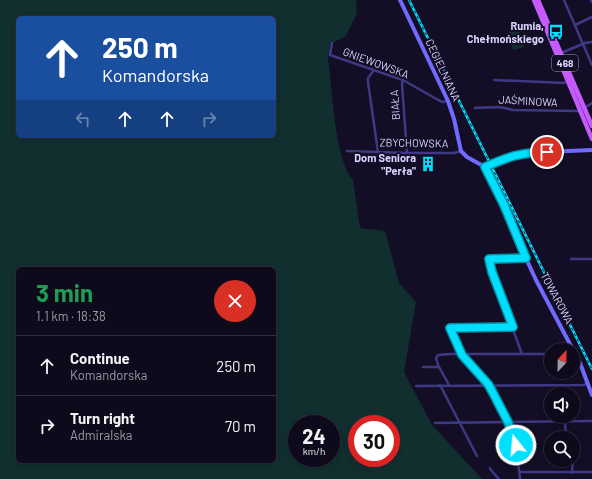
<!DOCTYPE html>
<html lang="en">
<head>
<meta charset="utf-8">
<style>
  :root { --surface:#0e0a1c; --page:#171325; --text:#f1f3f6; --muted:#9b9aa3; --line:#2e2b3b }
  body { margin:0; font-family:Barlow,sans-serif; background:var(--page); color:var(--text); height:100vh; display:flex; flex-direction:column; font-size:15px; white-space:nowrap }
  * { box-sizing:border-box; margin:0 }
  p { font-size:13px; color:var(--muted) }
  .icon { flex:none; width:22px; height:22px; fill:none; stroke:currentColor; stroke-width:2; stroke-linecap:round; stroke-linejoin:round }
  .map { position:relative; flex:1; overflow:hidden }
  .drawer { position:absolute; left:16px; top:267px; width:260px; height:196px; display:flex; flex-direction:column; background:var(--surface); border-radius:6px; box-shadow:0 2px 6px #0003,0 0 0 1px var(--line) }
  .drawer>* { flex:none }
  .hud { position:absolute; left:16px; top:16px; width:260px; height:122px; border-radius:6px; box-shadow:0 2px 6px #0003,0 0 0 1px var(--line); background:#1a4fa0; color:#fff; overflow:hidden }
  .needle { width:26px; rotate:22deg }
  .buttons { position:absolute; left:544px; top:343px; display:grid; gap:8px }
  .buttons a { display:grid; place-items:center; width:36px; height:36px; border-radius:50%; background:var(--surface); box-shadow:0 2px 6px #0003,0 0 0 1px var(--line); font-size:20px }
  .speed { position:absolute; left:288px; top:415px; display:flex; gap:8px; font-size:20px; font-weight:700; text-align:center }
  .speed>* { display:grid; place-content:center; width:52px; height:52px; border-radius:50%; background:var(--surface); box-shadow:0 2px 6px #0003,0 0 0 1px var(--line); line-height:1 }
  .speed small { font-size:10px; font-weight:400 }
  .speed .limit { border:6px solid #d22; background:#fff; color:#111 }
  .pin { position:absolute; display:grid; place-items:center; width:34px; height:34px; color:#fff; margin:-17px; border:2px solid #fff; border-radius:50%; box-shadow:0 1px 4px #0007 }
  .me { position:absolute; width:44px; margin:-22px; rotate:343deg; stroke-linejoin:round; filter:drop-shadow(0 0 3px #0008) }
  .turn { display:flex; align-items:center; gap:14px; height:84px; padding:0 20px; font-size:18px }
  .turn .icon { width:52px; height:52px; stroke-width:2.5 }
  .turn b { display:block; font-size:28px; line-height:34px }
  .lanes { display:flex; align-items:center; height:38px; padding:0 20px; background:#0003; justify-content:center; gap:20px; direction:ltr }
  .lanes .off { opacity:.35 }
  .round { display:grid; place-items:center; flex:none; width:42px; height:42px; border-radius:21px; background:var(--page) }
  .overview { display:flex; align-items:center; justify-content:space-between; height:68px; padding:0 20px }
  h1 { font-size:24px; font-weight:700; line-height:30px; color:#1e9e55 }
  ul { padding:0; list-style:none }
  li { display:flex; align-items:center; gap:12px; height:60px; padding:0 20px; border-top:1px solid var(--line) }
  li div { flex:1 }
  li b { display:block; font-size:15px }
  li em { font-style:normal }
  .map>svg:first-child { display:block }
</style>
</head>
<body>
<div class="map">
<svg width="592" height="479" viewBox="0 0 592 479">
  <rect width="100%" height="100%" fill="#130e25"/>
  <path fill="#112f2f" fill-rule="evenodd" d="M0,0H356L357,13L346,36L330,44L328,58C332,86 335,161 353,180L360,228L385,231L399,283L416,302L404,372L432,425L482,479H0ZM18,18H274V136H18ZM18,269H274V461H18ZM297,424H331V458H297ZM357,424H391V458H357Z
    M519,29L524,47L513,50L508,32Z"/>
  <g fill="none" stroke-linecap="round" stroke-linejoin="round">
    <path stroke="#3e3985" stroke-width="2.5" d="M564,0L592,65
      M591,0L592,2
      M575,25L592,17
      M332,43L330,55L403,80L440,101L443,102L447,101
      M561,53L585,43L592,42
      M374,70L368,78V82L378,152
      M403,80L402,84L407,153
      M494,80L564,83L568,81
      M475,108C488,108 500,105 512,110L580,111
      M584,108L592,103
      M347,151L407,153H454L461,151
      M571,259H592
      M513,327L450,328L462,355L488,384L508,422L516,445L520,479
      M522,354L492,273L489,259H526
      M423,367H439
      M440,385L477,456
      M449,385L438,365L436,358L438,355L450,354H551
      M416,386L584,385L587,383
      M565,421L566,438
      M435,423L592,421
      M490,468V469L499,479
      M519,472H592
      M572,473L573,460"/>
    <path stroke="#716aff" stroke-width="4" d="M400,0L448,101L454,119L461,151L467,157L485,167L488,172L504,205L517,239L536,280L580,363L592,395
      M485,167L507,157L521,153L592,150"/>
    <path stroke="#c55aff" stroke-width="4.5" d="M534,0L592,139
      M538,0L592,126"/>
    <g stroke="#00dffe" stroke-width="2.5">
      <path id="rail" d="M409,0L592,369"/>
    </g>
    <use href="#rail" stroke="#130e25" stroke-width="1" stroke-dasharray="3" stroke-linecap="butt"/>
  </g>
  <g fill="none" stroke-linecap="round" stroke-linejoin="round">
    <g stroke="#0091a5" stroke-width="10">
      <path id="route" d="M516,445L508,422L492,391L488,384L462,355L450,328L513,327L492,272L489,259L526,258L504,205L485,167C510,156 519,153 547,152"/>
    </g>
    <use href="#route" stroke="#00dffe" stroke-width="7"/>
  </g>
  <defs>
    <g id="bus-bare" transform="scale(1.2)"><path d="M-5-6H5V4H4V6H2V4H-2V6H-4V4H-5ZM-3.5-4V0h7V-4ZM-3.5 1.2v1.5H-2V1.2ZM2 1.2v1.5H3.5V1.2Z" fill="#00dffe" stroke="#130e25" stroke-width="2.5" paint-order="stroke"/></g>
    <g id="building-bare" transform="scale(1.2)"><path d="M-4-6H4V6H1V3H-1V6H-4ZM-2.5-4.3h1.7v1.8h-1.7ZM.8-4.3h1.7v1.8H.8ZM-2.5-1h1.7V.8h-1.7ZM.8-1h1.7V.8H.8Z" fill="#00dffe" stroke="#130e25" stroke-width="2.5" paint-order="stroke"/></g>
  </defs>
  <g fill-rule="evenodd">
    <use href="#bus-bare" x="556" y="32"/>
    <use href="#building-bare" x="428" y="164"/>
  </g>
  <g text-anchor="middle" stroke-width="4" stroke-linejoin="round" paint-order="stroke">
    <rect fill="#130e25" stroke="#9e98be" stroke-width="1" x="552" y="55" width="26" height="16" rx="3"/>
    <g font-size="10" font-weight="bold" fill="#d9d3ff">
      <text x="565" y="67">468</text>
    </g>
    <g font-size="11" font-weight="bold" fill="#d9d3ff" stroke="#130e25" text-anchor="end">
      <text x="544" y="30">Rumia,<tspan x="544" dy="13">Chełmońskiego</tspan></text>
      <text x="416" y="162">Dom Seniora<tspan x="416" dy="13">"Perła"</tspan></text>
    </g>
    <g font-size="11" fill="#d9d3ff" stroke="#130e25">
      <text transform="translate(376 63) rotate(20)" y="4">GNIEWOWSKA</text>
      <text transform="translate(443 70) rotate(65)" y="4">CEGIELNIANA</text>
      <text transform="translate(528 101) rotate(3)" y="4">JAŚMINOWA</text>
      <text transform="translate(395 105) rotate(-94)" y="4">BIAŁA</text>
      <text transform="translate(414 143) rotate(1)" y="4">ZBYCHOWSKA</text>
      <text transform="translate(557 298) rotate(62)" y="4">TOWAROWA</text>
    </g>
  </g>
</svg>
<div class="buttons">
<a><svg class="needle" viewBox="-14 -14 28 28"><path d="M0-13l5 13h-10z" fill="#e53935"/><path d="M0 13l5-13h-10z" fill="#9b9aa3"/></svg></a>
<a><svg class="icon" aria-label="sound" viewBox="0 0 24 24"><path d="M4 9h4l5-4v14l-5-4H4zM17 9q2 3 0 6"/></svg></a>
<a><svg class="icon" aria-label="search" viewBox="0 0 24 24"><circle cx="10" cy="10" r="6"/><path d="M15 15l6 6"/></svg></a>
</div>
<div class="speed"><div>24<small>km/h</small></div><div class="limit">30</div></div>
<div class="pin" style="left:547px;top:152px;background:#d93025"><svg class="icon" aria-label="arrive" viewBox="0 0 24 24"><path d="M6 21V4h12l-3 4 3 4H6"/></svg></div>
<svg class="me" style="left:516px;top:445px" viewBox="-20 -20 40 40"><circle r="17" fill="#00dffe" stroke="#fff" stroke-width="3"/><path d="M0-11L8 9 0 5-8 9z" fill="#fff"/></svg>
<div class="hud">
<div class="turn"><svg class="icon" aria-label="ahead" viewBox="0 0 24 24"><path d="M12 20V5M6 11l6-6 6 6"/></svg><div><b>250 m</b>Komandorska</div></div>
<div class="lanes"><svg class="icon off" aria-label="left" viewBox="0 0 24 24"><path d="M17 20v-9H6M10 6l-5 5 5 5"/></svg><svg class="icon" aria-label="ahead" viewBox="0 0 24 24"><path d="M12 20V5M6 11l6-6 6 6"/></svg><svg class="icon" aria-label="ahead" viewBox="0 0 24 24"><path d="M12 20V5M6 11l6-6 6 6"/></svg><svg class="icon off" aria-label="right" viewBox="0 0 24 24"><path d="M7 20v-9h11M14 6l5 5-5 5"/></svg></div>
</div>
<section class="drawer">
<div class="overview"><div><h1>3 min</h1><p>1.1 km · 18:38</p></div><a class="round" style="background:#d93025;color:#fff"><svg class="icon" aria-label="close" viewBox="0 0 24 24"><path d="M6 6l12 12M18 6L6 18"/></svg></a></div>
<ul>
<li><svg class="icon" aria-label="ahead" viewBox="0 0 24 24"><path d="M12 20V5M6 11l6-6 6 6"/></svg><div><b>Continue</b><p>Komandorska</p></div><em>250 m</em></li>
<li><svg class="icon" aria-label="right" viewBox="0 0 24 24"><path d="M7 20v-9h11M14 6l5 5-5 5"/></svg><div><b>Turn right</b><p>Admiralska</p></div><em>70 m</em></li>
</ul>
</section>
</div>
</body>
</html>
